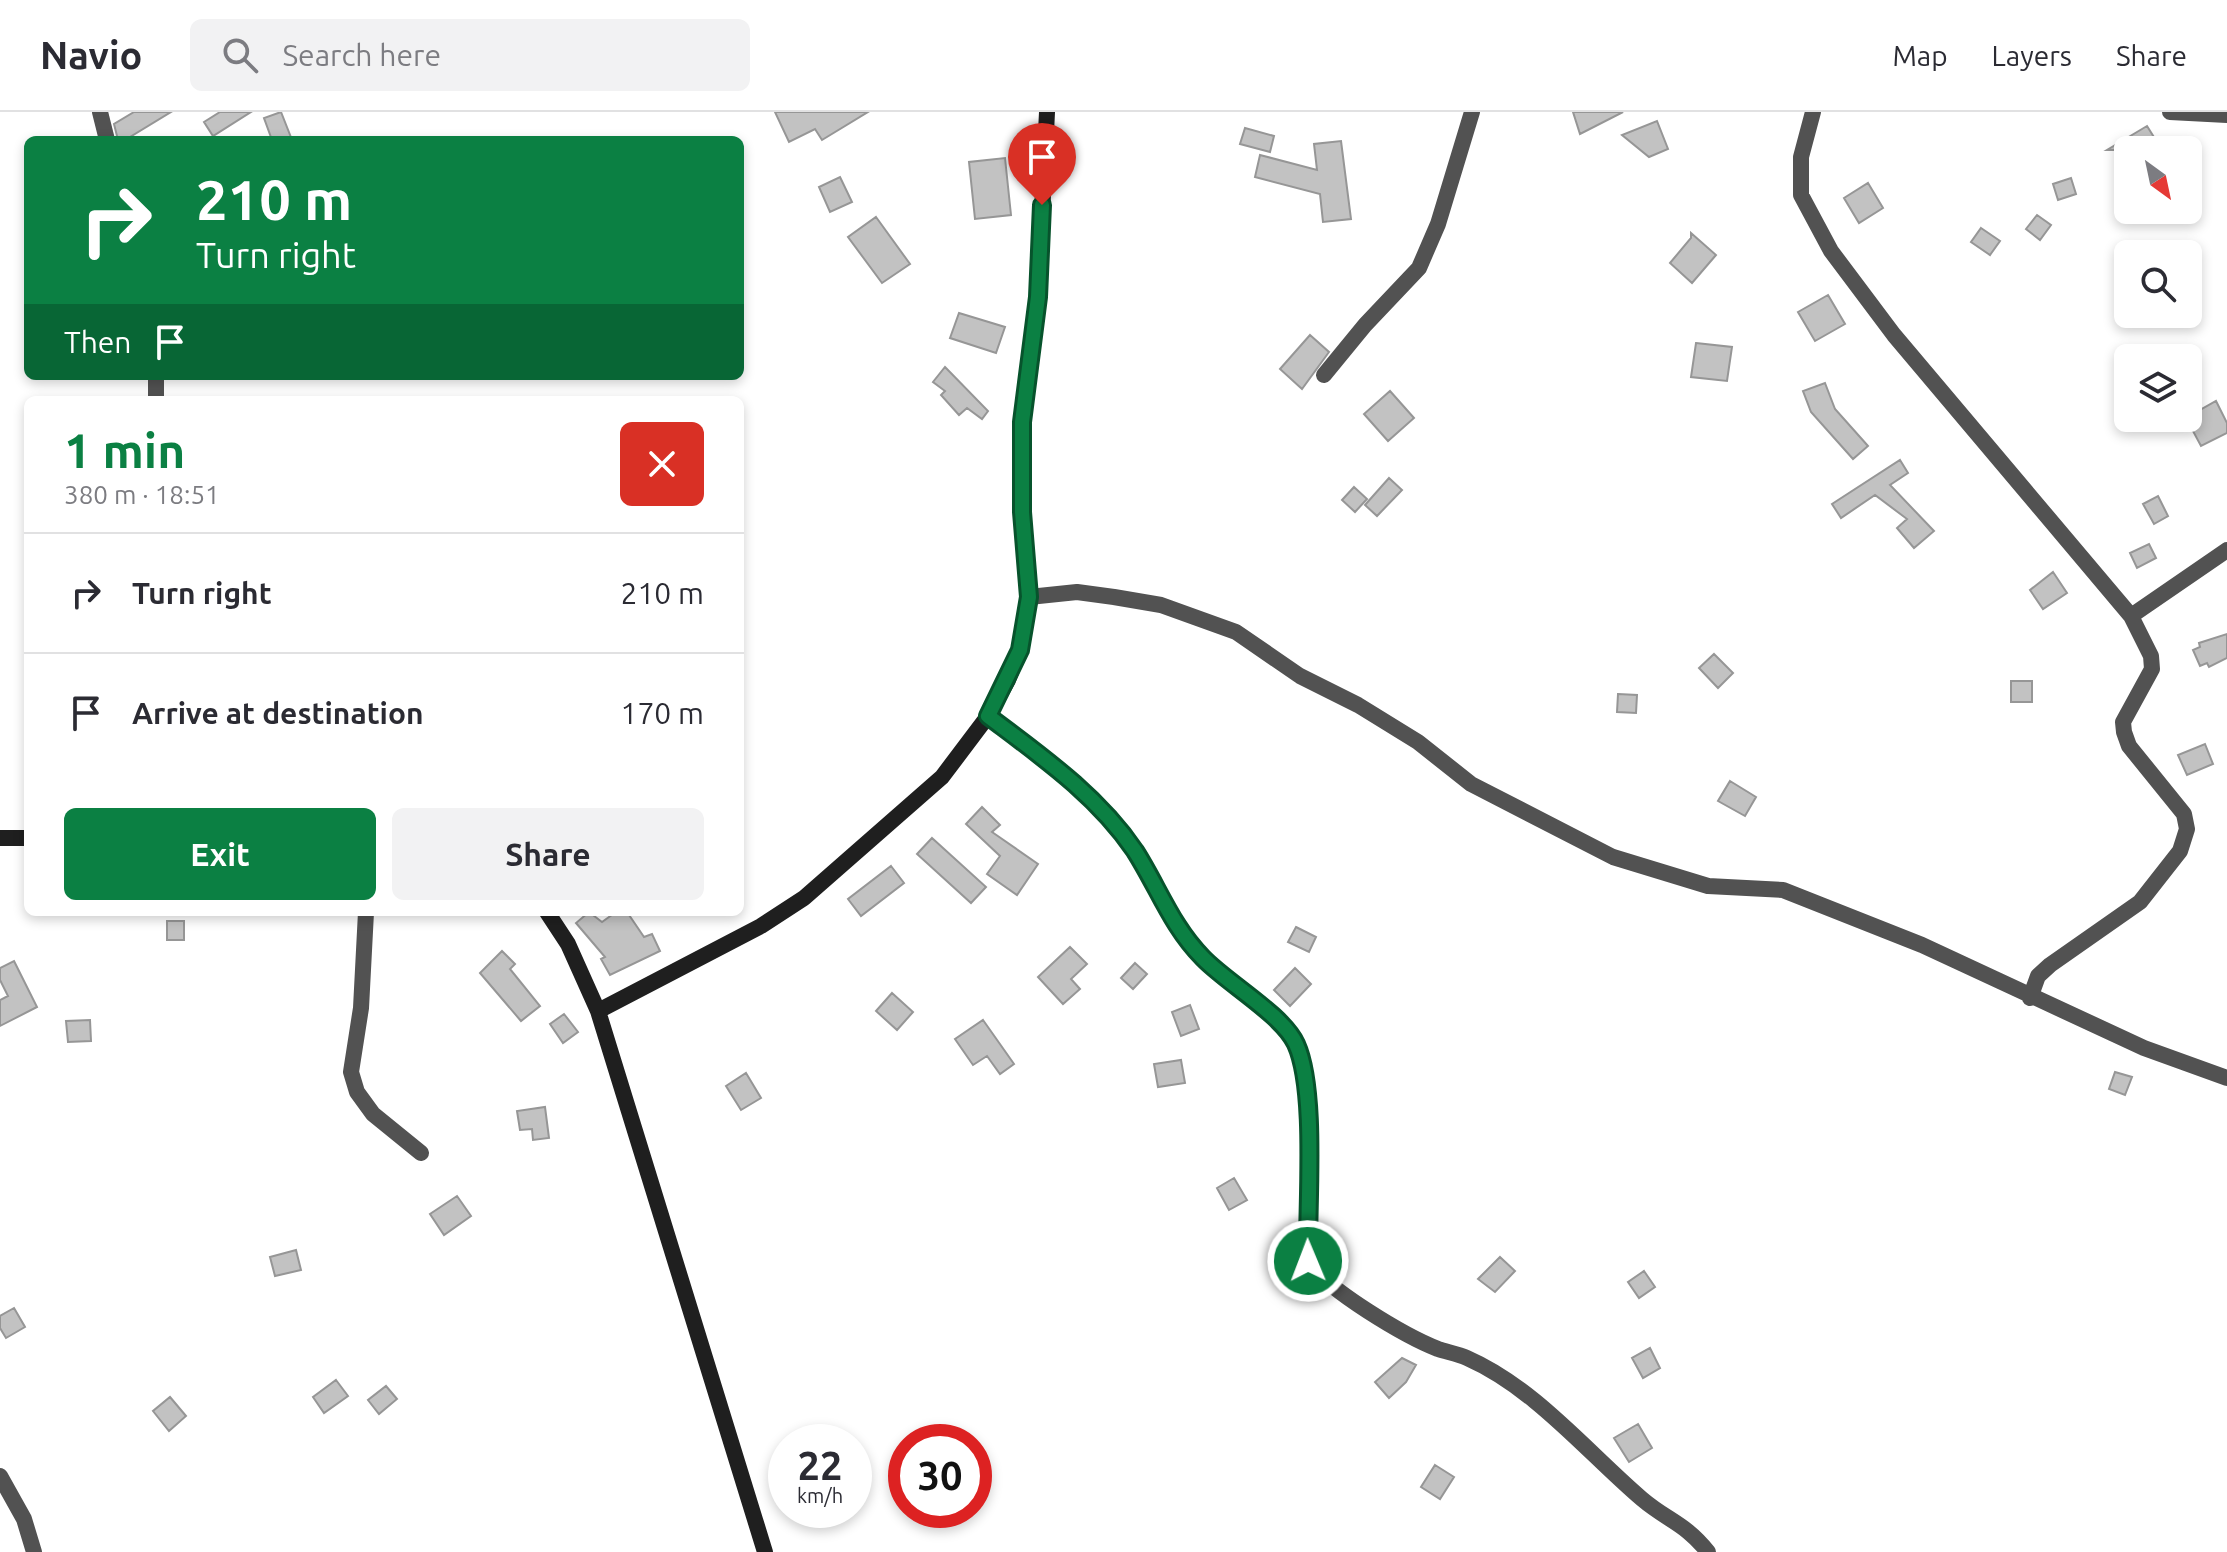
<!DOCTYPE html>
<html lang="en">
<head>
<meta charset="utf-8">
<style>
  :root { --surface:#fff; --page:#f2f2f3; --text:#2b2b33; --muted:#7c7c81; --line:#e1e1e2; --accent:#0b8043 }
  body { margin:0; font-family:Ubuntu,sans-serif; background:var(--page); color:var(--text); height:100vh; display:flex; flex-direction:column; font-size:30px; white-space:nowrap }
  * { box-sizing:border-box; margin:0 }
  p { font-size:26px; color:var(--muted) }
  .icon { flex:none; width:44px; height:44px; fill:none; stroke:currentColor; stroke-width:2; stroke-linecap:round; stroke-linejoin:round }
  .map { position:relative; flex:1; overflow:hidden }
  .panel { position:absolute; left:24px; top:284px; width:720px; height:520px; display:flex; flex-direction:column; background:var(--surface); border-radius:12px; box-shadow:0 4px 12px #0003 }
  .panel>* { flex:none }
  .banner { position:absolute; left:24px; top:24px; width:720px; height:244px; border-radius:12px; box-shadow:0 4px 12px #0003; background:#0b8043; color:#fff; overflow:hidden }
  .needle { width:52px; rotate:147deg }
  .fabs { position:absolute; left:2114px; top:24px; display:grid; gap:16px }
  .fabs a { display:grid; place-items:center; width:88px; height:88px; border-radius:12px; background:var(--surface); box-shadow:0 4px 12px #0003; font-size:40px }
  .speed { position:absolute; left:768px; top:1312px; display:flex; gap:16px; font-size:40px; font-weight:700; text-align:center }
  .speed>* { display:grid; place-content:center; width:104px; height:104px; border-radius:50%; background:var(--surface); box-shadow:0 4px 12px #0003; line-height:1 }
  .speed small { font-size:20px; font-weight:400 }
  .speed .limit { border:12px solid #d22; background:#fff; color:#111 }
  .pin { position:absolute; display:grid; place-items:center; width:68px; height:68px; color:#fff; margin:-82px -34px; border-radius:50% 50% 50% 0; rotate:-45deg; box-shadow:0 0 8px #0007 }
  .pin .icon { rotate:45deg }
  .me { position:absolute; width:88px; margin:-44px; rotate:359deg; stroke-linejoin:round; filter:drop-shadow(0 0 6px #0008) }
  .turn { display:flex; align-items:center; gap:28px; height:168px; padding:0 40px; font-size:36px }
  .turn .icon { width:104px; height:104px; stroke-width:2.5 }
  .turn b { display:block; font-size:56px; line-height:68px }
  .then { display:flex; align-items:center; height:76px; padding:0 40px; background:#0003; gap:16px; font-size:30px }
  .round { display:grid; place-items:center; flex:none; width:84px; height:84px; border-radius:12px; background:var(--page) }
  .overview { display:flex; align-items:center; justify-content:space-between; height:136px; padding:0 40px }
  h1 { font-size:48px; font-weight:700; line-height:60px; color:var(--accent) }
  .button { display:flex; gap:16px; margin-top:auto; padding:16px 40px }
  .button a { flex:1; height:92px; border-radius:12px; background:var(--accent); color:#fff; font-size:32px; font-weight:700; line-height:92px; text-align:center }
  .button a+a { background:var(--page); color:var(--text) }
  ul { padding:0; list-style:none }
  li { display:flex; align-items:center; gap:24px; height:120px; padding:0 40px; border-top:2px solid var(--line) }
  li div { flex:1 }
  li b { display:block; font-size:30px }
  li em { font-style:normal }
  header { display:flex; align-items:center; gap:48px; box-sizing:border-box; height:112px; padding:0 40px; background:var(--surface); border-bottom:2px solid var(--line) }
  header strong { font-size:38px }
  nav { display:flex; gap:44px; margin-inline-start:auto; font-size:28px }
  .search { width:560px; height:72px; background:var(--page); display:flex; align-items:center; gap:20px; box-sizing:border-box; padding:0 28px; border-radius:12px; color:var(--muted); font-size:30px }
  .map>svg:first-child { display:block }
</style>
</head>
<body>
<header>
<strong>Navio</strong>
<div class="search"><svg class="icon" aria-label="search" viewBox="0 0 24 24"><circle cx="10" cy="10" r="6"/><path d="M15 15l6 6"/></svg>Search here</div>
<nav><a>Map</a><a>Layers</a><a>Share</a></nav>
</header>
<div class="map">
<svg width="2227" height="1440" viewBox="0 0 2227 1440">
  <rect width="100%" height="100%" fill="#fff"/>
  <path fill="#c2c2c2" stroke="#969696" stroke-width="2" d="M134,0H171L125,28H118L114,12Z
    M220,0H251L213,24L204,10Z
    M281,0L292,28H272L264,6Z
    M775,0H868L822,28L815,17L789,30Z
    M1573,0H1623L1580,22Z
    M1657,9L1668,37L1649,45L1622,23Z
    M2147,14L2162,38H2107Z
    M1245,16L1274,24L1270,40L1240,32Z
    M1341,29L1351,107L1323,110L1320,82L1255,65L1260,43L1317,58L1314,32Z
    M1005,46L1011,103L975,107L969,50Z
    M840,65L852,90L830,100L819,75Z
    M2071,66L2076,82L2058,88L2053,72Z
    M1868,71L1883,96L1859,111L1844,86Z
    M2037,103L2051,113L2040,128L2026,117Z
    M876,105L910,152L882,171L848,125Z
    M1981,116L2000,129L1990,143L1971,130Z
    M1691,121L1716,143L1692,171L1670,151L1691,126Z
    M1828,183L1845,212L1815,229L1798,200Z
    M959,201L1005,215L996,241L950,226Z
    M1310,223L1329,240L1302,277L1280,257Z
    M1696,231L1732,235L1727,269L1691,265Z
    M945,255L988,299L982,307L967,296L959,303L941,283L945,279L933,270Z
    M1825,271L1835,297L1868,334L1853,347L1811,300L1803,279Z
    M1390,279L1414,306L1388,329L1364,302Z
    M2216,289L2227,311V321L2201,334L2186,306Z
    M1900,348L1908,361L1890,373L1934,419L1914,436L1897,416L1907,407L1875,383L1841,406L1832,392Z
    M1389,366L1402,378L1377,404L1365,393Z
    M1354,375L1367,387L1355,400L1342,388Z
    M2158,384L2168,404L2154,412L2143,392Z
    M2149,432L2156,446L2137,456L2130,441Z
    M2053,460L2067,481L2043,497L2030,478Z
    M2227,522V546L2209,555L2207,551L2200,554L2193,538L2200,535L2199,531Z
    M1714,542L1733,561L1718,576L1699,556Z
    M2011,569H2032V590H2011Z
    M1618,582L1637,583L1636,601L1617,600Z
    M2205,632L2213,652L2187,663L2178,643Z
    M1730,669L1756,685L1745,704L1718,689Z
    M982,695L1000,713L992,720L1038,752L1017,783L987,762L1000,744L966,712Z
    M932,726L986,775L971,791L917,742Z
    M891,754L904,771L861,804L848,787Z
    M589,800L602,810L616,800H627L644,825L652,822L660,839L610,863L601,847L605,845L576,811Z
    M167,809H184V828H167Z
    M1296,815L1316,825L1309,840L1288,830Z
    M1070,835L1087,852L1071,867L1080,877L1063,892L1038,865Z
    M502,839L515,852L510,857L540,894L521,909L480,861Z
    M14,849L37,895L0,914V888L8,884L0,868V856Z
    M1135,851L1147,862L1133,877L1121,866Z
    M1295,856L1311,872L1290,894L1274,878Z
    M892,881L913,900L897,918L876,899Z
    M1190,893L1199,917L1181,924L1172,900Z
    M564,902L578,920L563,931L550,912Z
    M90,908L91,929L68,930L66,909Z
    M983,908L1014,952L1000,962L987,944L973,953L955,927Z
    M1181,948L1185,971L1158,975L1154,952Z
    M2115,960L2132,965L2125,983L2109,977Z
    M746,961L761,986L741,998L726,974Z
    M545,995L549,1026L533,1028L532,1017L520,1018L517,999Z
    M1234,1066L1247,1088L1229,1098L1217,1076Z
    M457,1084L471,1104L444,1123L430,1102Z
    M296,1138L301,1158L275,1164L270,1145Z
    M1500,1145L1515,1159L1495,1180L1478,1167Z
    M1644,1159L1655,1175L1639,1186L1628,1170Z
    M14,1196L25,1215L6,1226L0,1216V1204Z
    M1650,1236L1660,1256L1643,1266L1632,1246Z
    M1402,1246L1416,1253L1406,1270L1389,1286L1375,1270Z
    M336,1268L348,1284L324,1301L313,1285Z
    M386,1274L397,1287L379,1302L368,1288Z
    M170,1285L186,1304L169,1319L153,1299Z
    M1638,1312L1652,1336L1629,1350L1614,1326Z
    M1435,1353L1454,1365L1440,1387L1421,1375Z"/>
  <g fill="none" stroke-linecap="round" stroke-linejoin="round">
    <path stroke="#525252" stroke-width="16" d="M100,0L107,28
      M1813,0L1801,45V83L1831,139L1894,223L2131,504
      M2170,0L2227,3
      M1324,263L1365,213L1419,156L1438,112L1472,0
      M156,264V288
      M1029,485L1077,480L1114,485L1161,493L1236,520L1300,564L1358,593L1418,630L1471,672L1613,745L1708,774L1783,778L1922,833L2144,936L2227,966
      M988,604C1041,644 1098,683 1135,739C1158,774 1172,815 1203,846C1227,871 1283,904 1296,932C1317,978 1307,1094 1308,1149C1327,1178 1405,1224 1438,1237C1447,1240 1458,1242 1467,1246C1535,1276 1587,1340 1642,1387C1668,1409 1685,1411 1708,1440
      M366,800L361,896L351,960L357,980L373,1002L421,1041
      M2030,886L2038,864L2050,853L2140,790L2180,739L2187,717L2184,702L2129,634L2124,620L2123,610L2152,557L2151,544L2131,504L2227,438
      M0,1364L24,1407L34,1440"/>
    <path stroke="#1f1f1f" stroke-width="16" d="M0,726H28
      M547,800L568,832L598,899L765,1440
      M598,899L761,814L804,786L942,665L988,604L1008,568L1020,538L1029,485L1022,400V310L1038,185L1047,0"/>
  </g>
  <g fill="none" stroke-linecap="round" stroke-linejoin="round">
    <g stroke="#07532c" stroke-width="20">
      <path id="route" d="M1042,93L1038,185L1022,310V400L1029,485L1020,538L988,604C1041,644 1097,683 1135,739C1158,775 1172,815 1203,846C1227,871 1283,903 1296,932C1317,978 1307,1094 1308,1149"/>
    </g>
    <use href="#route" stroke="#0b8043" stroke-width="14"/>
  </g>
</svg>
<div class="fabs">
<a><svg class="needle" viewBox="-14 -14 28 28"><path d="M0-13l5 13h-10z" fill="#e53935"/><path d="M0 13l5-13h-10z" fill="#7c7c81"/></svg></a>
<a><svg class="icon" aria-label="search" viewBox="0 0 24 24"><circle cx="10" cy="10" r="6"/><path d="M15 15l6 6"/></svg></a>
<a><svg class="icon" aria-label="layers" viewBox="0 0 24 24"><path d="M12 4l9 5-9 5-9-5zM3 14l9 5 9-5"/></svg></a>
</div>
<div class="speed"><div>22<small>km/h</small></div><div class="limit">30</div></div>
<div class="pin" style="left:1042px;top:93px;background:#d93025"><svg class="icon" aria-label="arrive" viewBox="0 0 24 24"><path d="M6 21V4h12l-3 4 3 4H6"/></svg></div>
<svg class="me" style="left:1308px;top:1149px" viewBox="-20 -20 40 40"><circle r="17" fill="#0b8043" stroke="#fff" stroke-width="3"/><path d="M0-11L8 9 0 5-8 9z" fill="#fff"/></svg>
<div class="banner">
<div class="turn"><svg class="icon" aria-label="right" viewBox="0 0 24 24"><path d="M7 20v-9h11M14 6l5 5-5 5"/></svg><div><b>210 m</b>Turn right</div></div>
<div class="then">Then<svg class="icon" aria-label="arrive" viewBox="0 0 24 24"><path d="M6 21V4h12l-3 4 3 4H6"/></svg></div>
</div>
<section class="panel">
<div class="overview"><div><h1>1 min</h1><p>380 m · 18:51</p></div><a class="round" style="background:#d93025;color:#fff"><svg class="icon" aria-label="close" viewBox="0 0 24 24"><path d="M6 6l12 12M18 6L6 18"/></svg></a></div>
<ul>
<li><svg class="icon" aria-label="right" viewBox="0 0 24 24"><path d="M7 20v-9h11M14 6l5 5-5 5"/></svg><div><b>Turn right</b></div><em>210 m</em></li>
<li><svg class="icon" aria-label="arrive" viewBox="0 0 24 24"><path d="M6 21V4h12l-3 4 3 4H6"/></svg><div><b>Arrive at destination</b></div><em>170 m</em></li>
</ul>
<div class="button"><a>Exit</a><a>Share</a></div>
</section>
</div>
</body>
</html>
